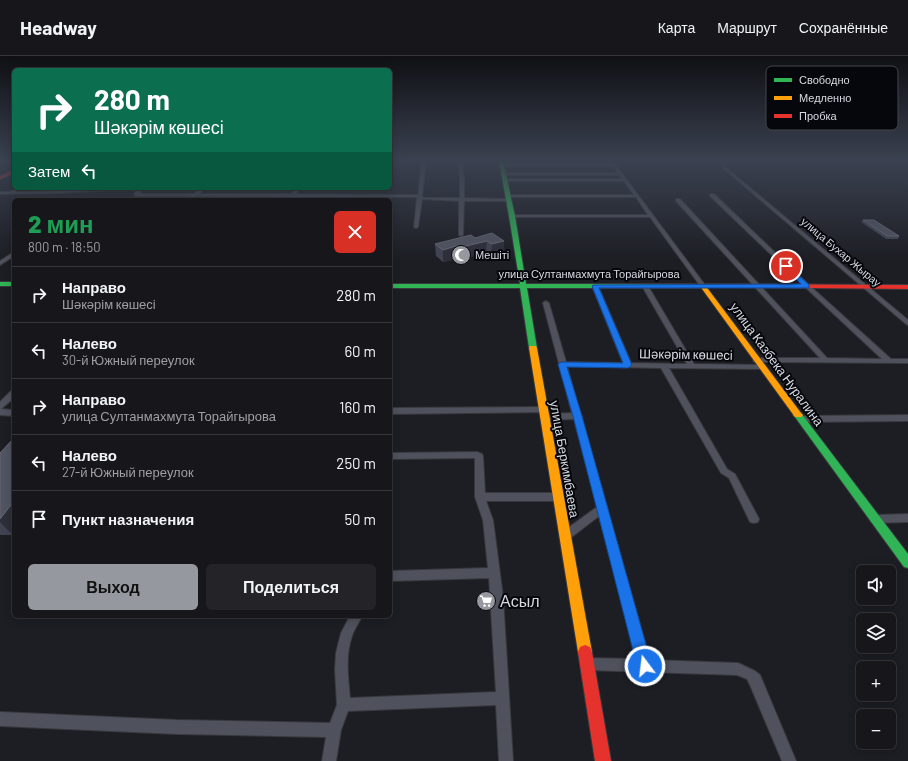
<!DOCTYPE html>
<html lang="ru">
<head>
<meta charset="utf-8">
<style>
  :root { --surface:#16161b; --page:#232328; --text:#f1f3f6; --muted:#9e9fa3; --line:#35353a; --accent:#96989f }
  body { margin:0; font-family:Barlow,sans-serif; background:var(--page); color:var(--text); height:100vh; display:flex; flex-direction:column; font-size:15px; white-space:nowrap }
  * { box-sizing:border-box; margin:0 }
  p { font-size:13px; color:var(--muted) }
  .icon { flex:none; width:22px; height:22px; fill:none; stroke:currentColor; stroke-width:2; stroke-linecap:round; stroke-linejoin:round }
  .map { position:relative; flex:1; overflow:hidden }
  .drawer { position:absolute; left:12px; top:142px; width:380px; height:420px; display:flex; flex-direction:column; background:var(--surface); border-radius:6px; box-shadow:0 2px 10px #0003,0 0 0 1px var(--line) }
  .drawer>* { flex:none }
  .banner { position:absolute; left:12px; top:12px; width:380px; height:122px; border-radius:6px; box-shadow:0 2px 10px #0003,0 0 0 1px var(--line); background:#0b6e4f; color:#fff; overflow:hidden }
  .tools { position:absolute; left:856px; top:509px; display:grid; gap:8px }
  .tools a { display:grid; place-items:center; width:40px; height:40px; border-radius:6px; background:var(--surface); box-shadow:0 2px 10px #0003,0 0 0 1px var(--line); font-size:20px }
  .pin { position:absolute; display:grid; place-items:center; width:34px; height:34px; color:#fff; margin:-17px; border:2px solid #fff; border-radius:50%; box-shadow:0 1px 4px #0007 }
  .me { position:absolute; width:44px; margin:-22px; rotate:345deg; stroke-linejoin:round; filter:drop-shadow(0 0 3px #0008) }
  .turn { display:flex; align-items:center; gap:14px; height:84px; padding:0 16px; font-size:18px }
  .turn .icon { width:52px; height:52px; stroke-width:2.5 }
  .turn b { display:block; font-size:28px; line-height:34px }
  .then { display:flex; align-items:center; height:38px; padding:0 16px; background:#0003; gap:8px; font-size:15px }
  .round { display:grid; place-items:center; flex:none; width:42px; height:42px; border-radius:6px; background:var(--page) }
  .head { display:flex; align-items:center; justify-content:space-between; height:68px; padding:0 16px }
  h1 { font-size:24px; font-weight:800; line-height:30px; color:#1e9e55 }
  .primary-button { display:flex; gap:8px; margin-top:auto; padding:8px 16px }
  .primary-button a { flex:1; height:46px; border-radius:6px; background:var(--accent); color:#111; font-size:16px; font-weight:800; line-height:46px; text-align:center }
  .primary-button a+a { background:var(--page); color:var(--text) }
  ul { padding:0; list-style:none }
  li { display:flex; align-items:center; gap:12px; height:56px; padding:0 16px; border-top:1px solid var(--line) }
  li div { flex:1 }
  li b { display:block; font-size:15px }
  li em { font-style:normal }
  header { display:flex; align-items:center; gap:24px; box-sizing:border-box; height:56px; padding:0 20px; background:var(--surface); border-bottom:1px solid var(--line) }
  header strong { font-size:19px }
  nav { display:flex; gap:22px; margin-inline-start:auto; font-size:14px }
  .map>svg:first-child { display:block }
</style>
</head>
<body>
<header>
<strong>Headway</strong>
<nav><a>Карта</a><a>Маршрут</a><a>Сохранённые</a></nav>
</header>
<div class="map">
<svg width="908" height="705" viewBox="0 0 908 705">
  <rect width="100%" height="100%" fill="#1d1e24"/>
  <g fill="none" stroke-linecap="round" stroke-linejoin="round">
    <g stroke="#38393e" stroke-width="2">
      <path id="street" d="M422,105H426L422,141L425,142H460V124L458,105H462L464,124V142L509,143L511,144L509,145H464L463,179L461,180L459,179V145L422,143L418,171L416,172L414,171L417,142L416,141H295L293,144H290L289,143L290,141L196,140L192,143L190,142L191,140H136L134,139L136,135L131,133L59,137L0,138V136H9L15,134L17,136L58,135L63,133L65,134L136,132L139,133L141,136L140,138H194L201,132H205L199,138H292L296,132H300L296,138L418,139Z
        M609,105H613L615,108L705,229V231H701L650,161H512L510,160L512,159H648L636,141H508L506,140L508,139H634L624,125H505L503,124L505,123H622L619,119H504L502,118L504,117H618L613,110H502L500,109L502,108H611Z
        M724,110L908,264V269L906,268L723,112Z
        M710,138H714L809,229L891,303H908V307L754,306L753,304L757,302H820L676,145V143H680L827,302L882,303L805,231L710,140Z
        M14,196V200L0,209V205Z
        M595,228L598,230L631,307L687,308L642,230L645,228L648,230L694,308L762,309L766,311L762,313L669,312L727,413L735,418L759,463L758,466L754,467L750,466L729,422L721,417L661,312L567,310L580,358L582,360L581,361L650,604L738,607L755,615L760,619L796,705H782L750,629L747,623L737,619L587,614L583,612L581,608L583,604L587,602L637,603L599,460L569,483L565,484L561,483L560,480L561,477L597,451L574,363L545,364L541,361L545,358L572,357L543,247L544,246L546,245L549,247L566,306L623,307L592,230Z
        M11,335H14V342L1,353L14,354V360L0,359V346Z
        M544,351L547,352L548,354L547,356L390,358V352Z
        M908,359V365L801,366L797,363L801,360Z
        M477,396L482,398L483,400L485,437H558L561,438L563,441L561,444L558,445H486L493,464L503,541L513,705H499L496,649L348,655L341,674L336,705H322L326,681L177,678L0,670V656L177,664L330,667L337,649L335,614L336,597L341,577L350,560H362C359,567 354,573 352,580C345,600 348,621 350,642L496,636L489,522L390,525V515L488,512L483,464L475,441V402L390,403V397Z
        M908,458V466L875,467L871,466L870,463L871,460L875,459Z"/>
    </g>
    <g stroke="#38393e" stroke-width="2">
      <path id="fast" d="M499,105H503L515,160L526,228H706L709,230L706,232H527L537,292L533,294L529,292L520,232H390V228H520L509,160Z
        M0,226H14V230H0Z
        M798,356L801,357L908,498V512L904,511L795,361L793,359L795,357Z"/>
    </g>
    <g stroke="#38393e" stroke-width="2">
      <path id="slow" d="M703,228L705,229L801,357L803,359L801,361H795L700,230Z
        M530,290H536L537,292L592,596L590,601L585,603L580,601L578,596L529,292Z"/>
    </g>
    <g stroke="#38393e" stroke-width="2">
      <path id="jam" d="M14,114V117L0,123V120Z
        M706,228L908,229V233L704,231V229Z
        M585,589L590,591L592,596L611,705H595L578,596L580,591Z"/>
    </g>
    <use href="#street" fill="#4f525c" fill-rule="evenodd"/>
    <use href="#fast" fill="#30b455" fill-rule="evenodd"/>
    <use href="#slow" fill="#ff9f0a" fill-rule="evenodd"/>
    <use href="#jam" fill="#e5322d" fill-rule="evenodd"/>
  </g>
  <path fill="#414352" d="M863,164L899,180L898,183H886L861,166Z
    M475,182L504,185L503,197L491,200L486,197L458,204L456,203L443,206L436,200L435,188Z
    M0,397L13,479H0Z"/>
  <path fill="#2c2e39" d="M487,185L486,197L458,204V192Z
    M504,185L503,197L491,200L492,188Z
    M456,190V203L443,206V194Z
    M14,445V477L13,479L0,466V463Z"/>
  <path fill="#515461" stroke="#666975" d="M863,164H874L899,180H887Z
    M492,177L504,185L492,188L487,185L458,192L456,190L443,194L435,188L471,179L475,182Z
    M14,382V445L0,463V397Z"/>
  <linearGradient id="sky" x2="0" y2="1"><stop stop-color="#101014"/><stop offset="0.51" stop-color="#3a4150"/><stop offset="1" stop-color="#3a4150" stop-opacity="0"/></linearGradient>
  <rect width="908" height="204" fill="url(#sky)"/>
  <path fill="#1a73e8" stroke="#114b97" d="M784,209H788L809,229V232H599L632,309L628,312L567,311L582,360L652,610L650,615L645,617L640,615L637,610L573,360L558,308L562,306L623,307L592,230L593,229L801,228L784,211Z"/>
  <defs>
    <g id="mosque-disc" transform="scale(1)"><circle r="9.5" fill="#96989f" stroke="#06070c"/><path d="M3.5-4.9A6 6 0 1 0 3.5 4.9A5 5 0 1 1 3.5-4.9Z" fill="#fff"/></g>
    <g id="supermarket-disc" transform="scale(1)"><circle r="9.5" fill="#96989f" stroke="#06070c"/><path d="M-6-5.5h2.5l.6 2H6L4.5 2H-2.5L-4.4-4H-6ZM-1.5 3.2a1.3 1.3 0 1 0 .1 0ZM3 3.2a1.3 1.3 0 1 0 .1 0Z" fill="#fff"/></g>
  </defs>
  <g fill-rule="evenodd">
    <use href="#mosque-disc" x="461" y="199"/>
    <use href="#supermarket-disc" x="486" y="545"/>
  </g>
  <g text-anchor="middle" stroke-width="4" stroke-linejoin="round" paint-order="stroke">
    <g font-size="11" fill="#d7dae1" stroke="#06070c">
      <text transform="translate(841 196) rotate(40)" y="4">улица Бухар Жырау</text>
      <text x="589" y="222">улица Султанмахмута Торайгырова</text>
    </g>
    <g font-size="11" fill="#d7dae1" stroke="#06070c" text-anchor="start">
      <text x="475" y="203">Мешіті</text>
    </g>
    <g font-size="13" fill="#d7dae1" stroke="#06070c">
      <text transform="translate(686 298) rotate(1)" y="5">Шәкәрім көшесі</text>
      <text transform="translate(777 308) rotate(54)" y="5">улица Казбека Нуралина</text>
      <text transform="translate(565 403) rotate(80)" y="5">улица Беркимбаева</text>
    </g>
    <g font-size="16" fill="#d7dae1" stroke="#06070c" text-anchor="start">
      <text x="500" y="551">Асыл</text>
    </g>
  </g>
  <rect x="766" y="10" width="132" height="64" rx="6" fill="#06070c" stroke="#45464c" stroke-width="1"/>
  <rect x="774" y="22" width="18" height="4" fill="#30b455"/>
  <rect x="774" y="40" width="18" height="4" fill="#ff9f0a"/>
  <rect x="774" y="58" width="18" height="4" fill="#e5322d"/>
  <g font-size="11" fill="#d7dae1">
    <text x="799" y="28">Свободно</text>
    <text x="799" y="46">Медленно</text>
    <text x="799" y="64">Пробка</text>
  </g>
</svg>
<div class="tools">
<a><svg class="icon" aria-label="sound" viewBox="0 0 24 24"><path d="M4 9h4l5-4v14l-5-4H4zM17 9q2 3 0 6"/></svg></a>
<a><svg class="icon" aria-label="layers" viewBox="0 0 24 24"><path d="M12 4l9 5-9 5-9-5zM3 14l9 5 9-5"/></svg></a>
<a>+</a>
<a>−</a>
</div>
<div class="pin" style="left:786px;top:210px;background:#d93025"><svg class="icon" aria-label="arrive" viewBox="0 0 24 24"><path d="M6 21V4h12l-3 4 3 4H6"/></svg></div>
<svg class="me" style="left:645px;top:610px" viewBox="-20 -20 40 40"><circle r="17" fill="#1a73e8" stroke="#fff" stroke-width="3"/><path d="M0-11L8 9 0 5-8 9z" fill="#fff"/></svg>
<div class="banner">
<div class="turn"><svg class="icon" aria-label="right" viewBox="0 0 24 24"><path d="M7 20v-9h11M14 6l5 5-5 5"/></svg><div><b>280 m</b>Шәкәрім көшесі</div></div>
<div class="then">Затем<svg class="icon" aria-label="left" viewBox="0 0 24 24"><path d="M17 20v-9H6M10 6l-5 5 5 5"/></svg></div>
</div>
<section class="drawer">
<div class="head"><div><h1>2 мин</h1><p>800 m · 18:50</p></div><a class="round" style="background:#d93025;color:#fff"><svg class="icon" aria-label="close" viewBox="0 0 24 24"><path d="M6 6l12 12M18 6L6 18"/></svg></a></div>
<ul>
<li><svg class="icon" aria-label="right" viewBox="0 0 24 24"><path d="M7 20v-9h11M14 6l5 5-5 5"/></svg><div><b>Направо</b><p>Шәкәрім көшесі</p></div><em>280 m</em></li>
<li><svg class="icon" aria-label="left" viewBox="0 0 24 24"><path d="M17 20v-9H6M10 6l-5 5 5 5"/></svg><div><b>Налево</b><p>30-й Южный переулок</p></div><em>60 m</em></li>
<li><svg class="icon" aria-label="right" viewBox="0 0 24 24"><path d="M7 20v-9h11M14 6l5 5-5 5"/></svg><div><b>Направо</b><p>улица Султанмахмута Торайгырова</p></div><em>160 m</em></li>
<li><svg class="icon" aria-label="left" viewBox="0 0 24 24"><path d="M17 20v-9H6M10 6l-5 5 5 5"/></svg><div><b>Налево</b><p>27-й Южный переулок</p></div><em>250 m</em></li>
<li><svg class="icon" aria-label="arrive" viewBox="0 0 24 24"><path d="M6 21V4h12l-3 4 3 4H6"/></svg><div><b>Пункт назначения</b></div><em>50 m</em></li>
</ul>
<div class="primary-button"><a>Выход</a><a>Поделиться</a></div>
</section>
</div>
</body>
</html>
